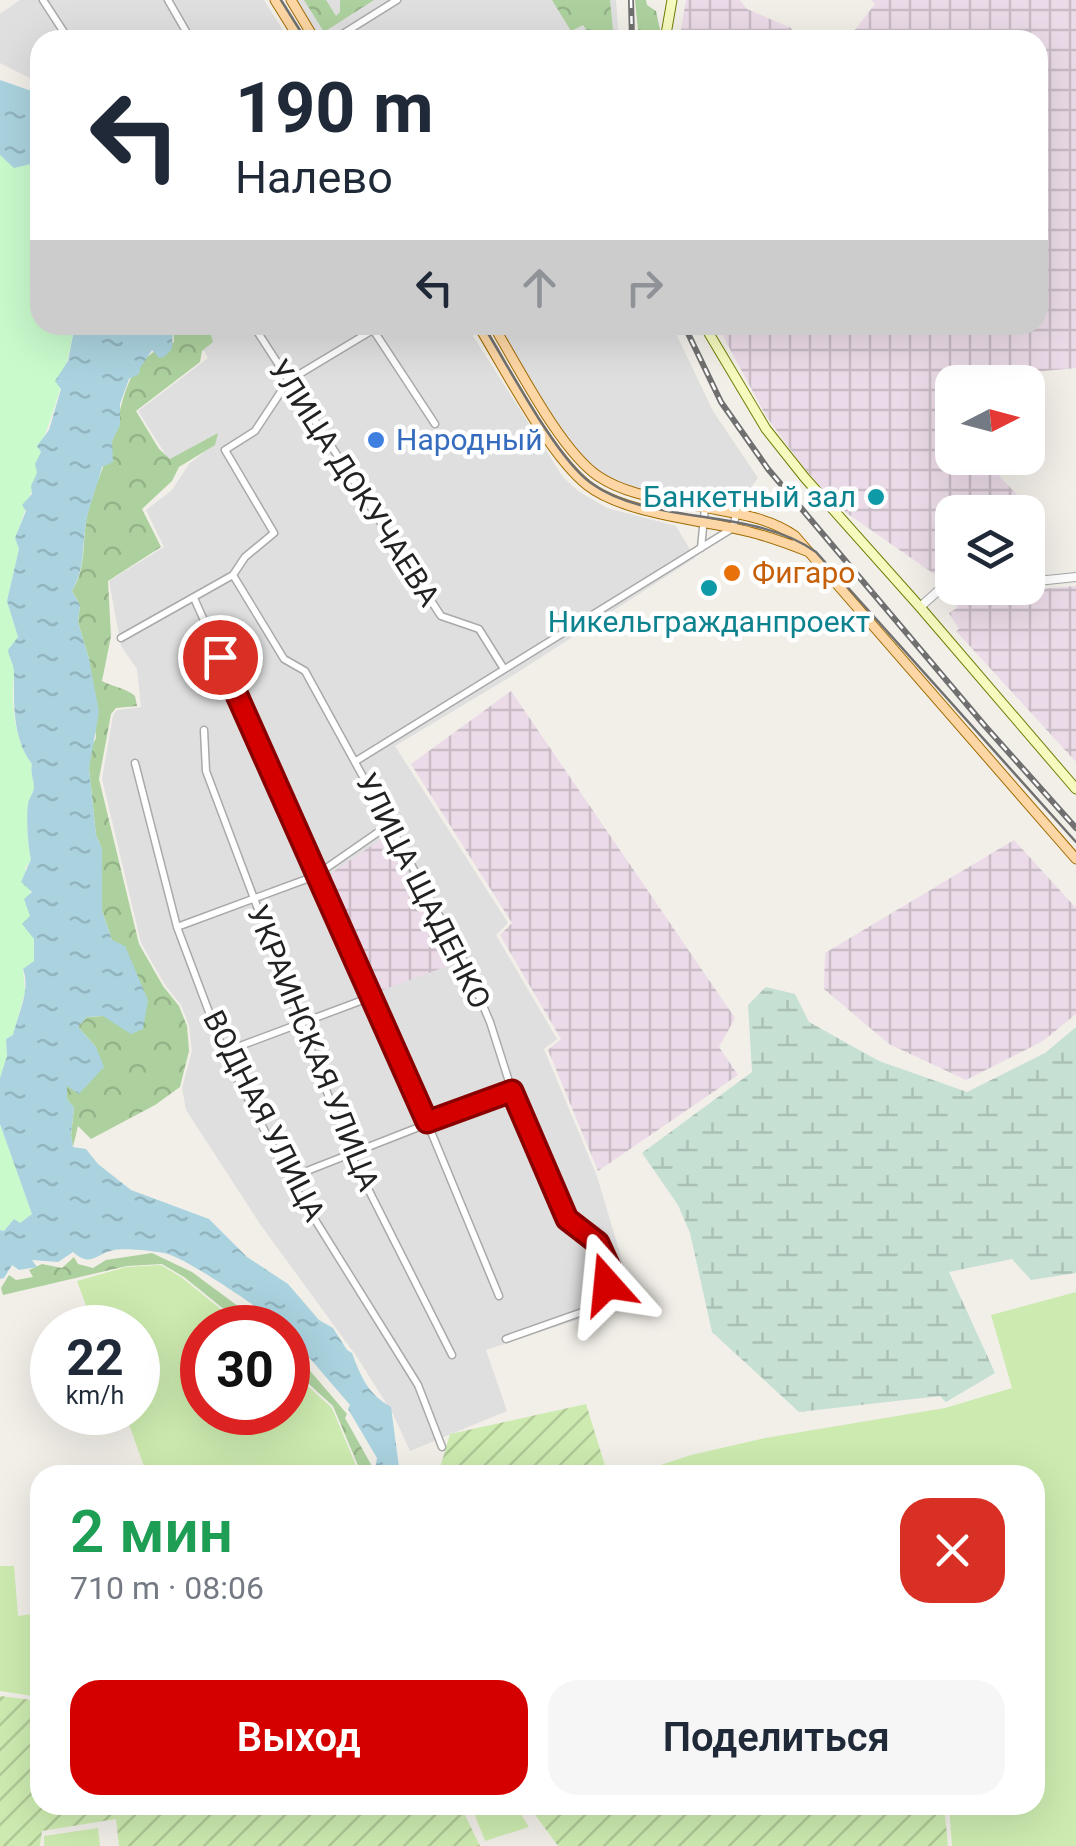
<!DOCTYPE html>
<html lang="ru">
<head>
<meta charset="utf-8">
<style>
  :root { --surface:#fff; --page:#f6f6f7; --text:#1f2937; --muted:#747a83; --accent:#d40000 }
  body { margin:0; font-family:Roboto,sans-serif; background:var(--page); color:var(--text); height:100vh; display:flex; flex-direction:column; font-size:38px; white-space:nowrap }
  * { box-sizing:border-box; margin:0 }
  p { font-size:32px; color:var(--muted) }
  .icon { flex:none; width:55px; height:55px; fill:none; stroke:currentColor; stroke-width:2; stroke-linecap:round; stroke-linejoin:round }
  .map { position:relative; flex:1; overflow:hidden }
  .side { position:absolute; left:30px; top:1465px; width:1015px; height:350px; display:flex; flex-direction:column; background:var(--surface); border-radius:30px; box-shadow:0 10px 40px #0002 }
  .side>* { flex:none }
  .banner { position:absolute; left:30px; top:30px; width:1018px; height:305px; border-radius:30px; box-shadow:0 10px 40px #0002; background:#fff; color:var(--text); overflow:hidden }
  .needle { width:65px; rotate:84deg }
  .controls { position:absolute; left:935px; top:365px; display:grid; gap:20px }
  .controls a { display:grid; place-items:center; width:110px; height:110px; border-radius:20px; background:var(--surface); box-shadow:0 10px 40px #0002; font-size:50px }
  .speed { position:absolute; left:30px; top:1305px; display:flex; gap:20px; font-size:50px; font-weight:700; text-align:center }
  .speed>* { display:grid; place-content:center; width:130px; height:130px; border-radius:50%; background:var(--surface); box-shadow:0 10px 40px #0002; line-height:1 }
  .speed small { font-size:25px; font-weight:400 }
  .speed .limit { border:15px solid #d22; background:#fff; color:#111 }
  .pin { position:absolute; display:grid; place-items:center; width:85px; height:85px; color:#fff; margin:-42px; border:5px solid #fff; border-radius:50%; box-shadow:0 2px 10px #0007 }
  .me { position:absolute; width:110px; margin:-55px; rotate:342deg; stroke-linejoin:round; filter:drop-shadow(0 0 8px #0008) }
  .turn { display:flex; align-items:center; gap:35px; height:210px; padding:0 40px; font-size:45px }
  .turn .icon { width:130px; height:130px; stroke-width:2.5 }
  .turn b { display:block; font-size:70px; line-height:85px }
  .lanes { display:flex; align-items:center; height:95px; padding:0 40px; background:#0003; justify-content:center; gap:50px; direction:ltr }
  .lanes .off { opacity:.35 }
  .round { display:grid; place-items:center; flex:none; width:105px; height:105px; border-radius:30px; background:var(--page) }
  .summary { display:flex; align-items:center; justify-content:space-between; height:170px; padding:0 40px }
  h1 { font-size:60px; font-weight:600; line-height:75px; color:#1e9e55 }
  .primary-button { display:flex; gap:20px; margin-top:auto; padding:20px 40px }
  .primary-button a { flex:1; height:115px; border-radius:30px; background:var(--accent); color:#fff; font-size:40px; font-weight:600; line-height:115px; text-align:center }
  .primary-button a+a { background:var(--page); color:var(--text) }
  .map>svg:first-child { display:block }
</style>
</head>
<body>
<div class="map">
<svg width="1076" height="1846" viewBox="0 0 1076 1846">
  <defs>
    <pattern id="industrial-grid" width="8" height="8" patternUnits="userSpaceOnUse" patternTransform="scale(2.5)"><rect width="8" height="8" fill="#ebdbe8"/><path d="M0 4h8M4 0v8" fill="none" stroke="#c9bcc7"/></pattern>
    <pattern id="forest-crowns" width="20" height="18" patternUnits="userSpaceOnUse" patternTransform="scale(2.5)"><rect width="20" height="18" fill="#add19e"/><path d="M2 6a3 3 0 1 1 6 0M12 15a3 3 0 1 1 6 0" fill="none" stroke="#95b388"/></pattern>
    <pattern id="wetland-marsh" width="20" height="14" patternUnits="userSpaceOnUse" patternTransform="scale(2.5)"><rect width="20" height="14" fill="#c6e0d4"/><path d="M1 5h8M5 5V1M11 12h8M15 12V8" fill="none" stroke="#aac0b6"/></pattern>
    <pattern id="garden-furrows" width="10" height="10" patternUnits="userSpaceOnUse" patternTransform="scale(2.5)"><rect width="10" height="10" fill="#cdebb0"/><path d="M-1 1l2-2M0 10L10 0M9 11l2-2" fill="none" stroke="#b0c997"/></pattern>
    <pattern id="water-ripples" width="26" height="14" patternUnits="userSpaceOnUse" patternTransform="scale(2.5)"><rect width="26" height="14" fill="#aad3df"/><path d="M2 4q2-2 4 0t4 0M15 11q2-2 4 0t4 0" fill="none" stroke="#92b5bf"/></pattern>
  </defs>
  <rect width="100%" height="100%" fill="#f2efe9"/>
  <path fill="#e0dfdf" d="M20,0H264L289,40H40V83L0,63V14Z
    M294,0H616L619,40H319Z
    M204,325H466L563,477L578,491L607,508L676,526L695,558L515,674L395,746L508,923L496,935L557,1039L544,1049L597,1176L627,1277L604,1311L486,1350L507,1411L410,1451L393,1414L357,1357L260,1224L186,1110L182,1088L192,1051L189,1025L181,1005L165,985L141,943L102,779L113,715L117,710L141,707L137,669L121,646L109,581L164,547L146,510L172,490L189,464L212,446L169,460L138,411L208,358L202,347Z
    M495,325H672L713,411L758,478L733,511L632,489L600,475L567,440Z"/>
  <path fill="url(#industrial-grid)" d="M686,0H740L747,9L791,28L800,40H679Z
    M871,0H1076V368L1022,373L1019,382H952V458H1004L1000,477L1018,496L1020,512H952V580L944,581L838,507L801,464L766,416L717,325H1038V40H847L875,4Z
    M1076,586V762L956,631L959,629L949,613L957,608V602L973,594Z
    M511,691L735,1018L719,1047L738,1075L598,1171L548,1050L561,1039L500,935L512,923L411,764Z
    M389,834L461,961L380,991L321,880Z
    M1014,840L1076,908V1014L1043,1041L966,1080L889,1044L824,989L825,953Z"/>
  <path fill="#cdebb0" d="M161,1265L181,1277L243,1327L202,1328V1412H288V1368L332,1408L360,1475H147L125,1413L138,1412V1328L94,1327L77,1281L126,1267Z
    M1076,1292V1846H952L949,1805H1035V1475H647L645,1470L691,1455L765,1438L945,1408L1012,1388L991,1315Z
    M0,1566H14L18,1616L40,1613V1697L0,1691Z
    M471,1805H515L529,1827L485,1841Z
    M98,1828L100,1846H44V1836Z"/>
  <path fill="url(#forest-crowns)" d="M304,0H326L336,16L340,12V0H374L324,32Z
    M552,0H610L614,40H593L583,25L571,31Z
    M635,0H646L647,5L656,11L661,34L659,40H639Z
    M173,325H208L213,342L202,351L200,362L136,411L159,449L170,459L218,433L215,445L179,467L172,481L142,509L161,547L108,581L111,636L102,681C113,687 126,688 135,696L137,706L116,708L111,714L99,779L139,944L163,986L179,1006L187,1026L189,1051L180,1087L155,1105L91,1139L78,1126L73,1147L71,1135L74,1108L67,1099L66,1085L88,1081L96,1047L78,1027L87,1017L103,1016L112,940L102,911V849L96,835L89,768L91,748L96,738L89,659L78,622L80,605L72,591C87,567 82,542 87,516C93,491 104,466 112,442C125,398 124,360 174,342Z
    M152,1253L192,1272L266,1327H246L184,1277L162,1264L127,1266L3,1295L1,1288L9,1275L16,1280L33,1277L29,1270L42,1264L62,1268L74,1257L78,1264L93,1268L106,1260Z
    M288,1345L347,1414L345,1418L373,1468L371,1475H362L333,1406L288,1365Z"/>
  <path fill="url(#wetland-marsh)" d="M766,987L795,994L809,1022L879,1061L967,1092L1045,1053L1076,1027V1273L1031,1280L1012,1259L949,1272L995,1373L946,1402L940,1396L799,1412L712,1332L690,1233L678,1205L642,1153L752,1072L748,1005Z"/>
  <path fill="#c8facc" d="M0,155L14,167L31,164L40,172V325H75C67,364 58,403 43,439C39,448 41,461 38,471C31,493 24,515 15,538L19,549L7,601L18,637L10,659L15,667C10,697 13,740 32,764C30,774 34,779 34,788C33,794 29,798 28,804C26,814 28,849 31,859L25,869C33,894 34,934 34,961L23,969L25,992L13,1035L6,1039L7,1056L0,1078Z
    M0,1124L32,1214L20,1223L14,1219L4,1231L0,1230Z"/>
  <path fill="url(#garden-furrows)" d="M586,1404L608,1475H438L450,1434Z
    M0,1696L40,1701V1805H460L480,1846H119L116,1819L42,1831L40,1846H0Z
    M528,1805H944L948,1846H558Z"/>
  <path fill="url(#water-ripples)" d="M0,80L40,94V172L31,164L14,168L0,155Z
    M75,325H173L172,349L164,357L159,358L152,350L140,368L139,374L129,379L120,404V425L112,441L113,462L102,467C98,483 92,498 88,513C81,540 87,566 72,591L80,605L78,622L89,659L99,712L89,768L96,835L102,849V911L112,940L125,946L148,1000L143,1029L131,1034L103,1016L87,1017L78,1027L96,1047L104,1067L79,1094L67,1086V1099L74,1108L71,1134L73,1147L86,1149L98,1164L131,1190L209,1219L247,1257L288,1284L319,1320L333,1328L347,1350L352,1353C361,1377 368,1394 391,1407L400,1475H374L377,1458L348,1409L350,1405L288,1333V1328C275,1326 266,1315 256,1307C238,1294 187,1260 168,1254C156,1251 126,1248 114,1250C95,1254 91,1268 73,1252L58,1262L32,1260L37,1267L19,1270L12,1265L4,1278L0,1279V1230L4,1231L14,1219L20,1223L32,1214L0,1124V1078L7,1056L6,1039L13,1035C18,1014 31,990 23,969L34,961V939L22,924L30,916L24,899L32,892L21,882L31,859C28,849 26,814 28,804C29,798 33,794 34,788C34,779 30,774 32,764C12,738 14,703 14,672C14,664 9,658 8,650L18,637L7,601L19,549L15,538L26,511L22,505L32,494L31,486L37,473L35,464L41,452L37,446L49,430L61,389L55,381L68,361Z"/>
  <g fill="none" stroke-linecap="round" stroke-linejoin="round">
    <g stroke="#a9a9a9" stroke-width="9">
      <path id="minor" d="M43,0L69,40
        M168,0L191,40
        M333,40L397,0
        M253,325L441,616L479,629L504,669
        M370,325L435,424
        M381,325L288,381L255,431L225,450L274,533L245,557L233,575L284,659L305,671L464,961L490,1022L512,1091L567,1219L597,1243L609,1267L605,1304L506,1339
        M701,548L705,508
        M194,598L427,1122L499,1296
        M121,638L233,575
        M204,730L206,771L350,1153L452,1355
        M356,761L733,528L736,514
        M135,763L177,927L224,1052L289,1178L418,1385L442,1447
        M177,927L315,876L387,826
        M224,1052L371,997
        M289,1178L511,1091"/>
    </g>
    <g stroke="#a9a9a9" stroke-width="10">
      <path id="tertiary" d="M1028,582L1076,577
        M920,607L938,591L970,588"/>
    </g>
    <g stroke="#707d05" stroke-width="11">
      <path id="secondary" d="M665,40L672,0
        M704,325L766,429L805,478L920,607L1076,789"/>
    </g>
    <g stroke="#a06b00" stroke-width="11">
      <path id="primary" d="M275,0L300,40
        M291,0L315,40
        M478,325C505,369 549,455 587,485C623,514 704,520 750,532C770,537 789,544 809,552
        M493,325C518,366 560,450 598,476C624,494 662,499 693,505C728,513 766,515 795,536L1076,859"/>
    </g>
    <use href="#minor" stroke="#fff" stroke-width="6"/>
    <use href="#tertiary" stroke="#fff" stroke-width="8"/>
    <use href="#secondary" stroke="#f7fabf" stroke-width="9"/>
    <use href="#primary" stroke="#fcd6a4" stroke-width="9"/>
    <path stroke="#707070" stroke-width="2.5" d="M281,0L306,40
      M483,325C508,365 555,457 591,483C650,526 754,507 816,552L1076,842"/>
    <g stroke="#707070" stroke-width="6">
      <path id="rail" d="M631,0L632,40
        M684,325L721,402L768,469L985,726L1076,828"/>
    </g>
    <use href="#rail" stroke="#fff" stroke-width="2.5" stroke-dasharray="8" stroke-linecap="butt"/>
  </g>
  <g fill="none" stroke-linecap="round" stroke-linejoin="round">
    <g stroke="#8a0000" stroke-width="25">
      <path id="route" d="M220,657L427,1122L512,1091L567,1219L598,1243L609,1267L607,1284"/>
    </g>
    <use href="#route" stroke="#d40000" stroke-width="18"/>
  </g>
  <circle fill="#3f7fe0" stroke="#fff" stroke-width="4" cx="376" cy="440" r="10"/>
  <g fill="#0f9aa8" stroke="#fff" stroke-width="4">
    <circle cx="876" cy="497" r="10"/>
    <circle cx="709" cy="588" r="10"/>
  </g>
  <circle fill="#e8710a" stroke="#fff" stroke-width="4" cx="732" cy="573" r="10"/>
  <g text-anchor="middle" stroke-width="9" stroke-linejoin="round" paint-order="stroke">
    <g font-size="30" fill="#366cbe" stroke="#fff" text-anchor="start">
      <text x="396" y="450">Народный</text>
    </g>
    <g font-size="30" fill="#222" stroke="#fff">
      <text transform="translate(354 483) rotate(57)" y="10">УЛИЦА ДОКУЧАЕВА</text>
      <text transform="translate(423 891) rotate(63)" y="10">УЛИЦА ЩАДЕНКО</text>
      <text transform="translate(313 1048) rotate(68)" y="10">УКРАИНСКАЯ УЛИЦА</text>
      <text transform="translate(264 1116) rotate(63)" y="10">ВОДНАЯ УЛИЦА</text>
    </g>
    <g font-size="30" fill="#0d838f" stroke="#fff" text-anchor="end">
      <text x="856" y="507">Банкетный зал</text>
      <text x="709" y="632" text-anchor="middle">Никельгражданпроект</text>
    </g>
    <g font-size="30" fill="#c56008" stroke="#fff" text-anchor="start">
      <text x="752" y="583">Фигаро</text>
    </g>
  </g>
</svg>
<div class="controls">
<a><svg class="needle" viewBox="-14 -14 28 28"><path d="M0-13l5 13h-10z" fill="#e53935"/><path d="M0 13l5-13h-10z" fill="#747a83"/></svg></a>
<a><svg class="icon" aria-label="layers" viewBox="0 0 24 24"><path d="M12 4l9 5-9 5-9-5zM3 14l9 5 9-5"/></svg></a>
</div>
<div class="speed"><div>22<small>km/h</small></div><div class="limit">30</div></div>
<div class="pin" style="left:220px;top:657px;background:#d93025"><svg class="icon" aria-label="arrive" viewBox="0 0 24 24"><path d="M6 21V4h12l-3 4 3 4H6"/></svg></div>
<svg class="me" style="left:607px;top:1284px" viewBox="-20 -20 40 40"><path d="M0-17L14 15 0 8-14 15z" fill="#d40000" stroke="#fff" stroke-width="4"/></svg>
<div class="banner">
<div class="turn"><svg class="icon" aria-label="left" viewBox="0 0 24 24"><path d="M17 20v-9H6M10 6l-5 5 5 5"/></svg><div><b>190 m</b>Налево</div></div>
<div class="lanes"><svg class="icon" aria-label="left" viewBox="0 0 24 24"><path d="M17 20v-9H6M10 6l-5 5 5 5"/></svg><svg class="icon off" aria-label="ahead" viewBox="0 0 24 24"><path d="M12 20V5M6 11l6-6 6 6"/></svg><svg class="icon off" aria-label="right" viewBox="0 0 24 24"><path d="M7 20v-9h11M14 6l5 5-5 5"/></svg></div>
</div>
<section class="side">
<div class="summary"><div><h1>2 мин</h1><p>710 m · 08:06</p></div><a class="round" style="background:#d93025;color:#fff"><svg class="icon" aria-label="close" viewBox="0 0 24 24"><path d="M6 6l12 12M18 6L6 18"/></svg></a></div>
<div class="primary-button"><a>Выход</a><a>Поделиться</a></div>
</section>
</div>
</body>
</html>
